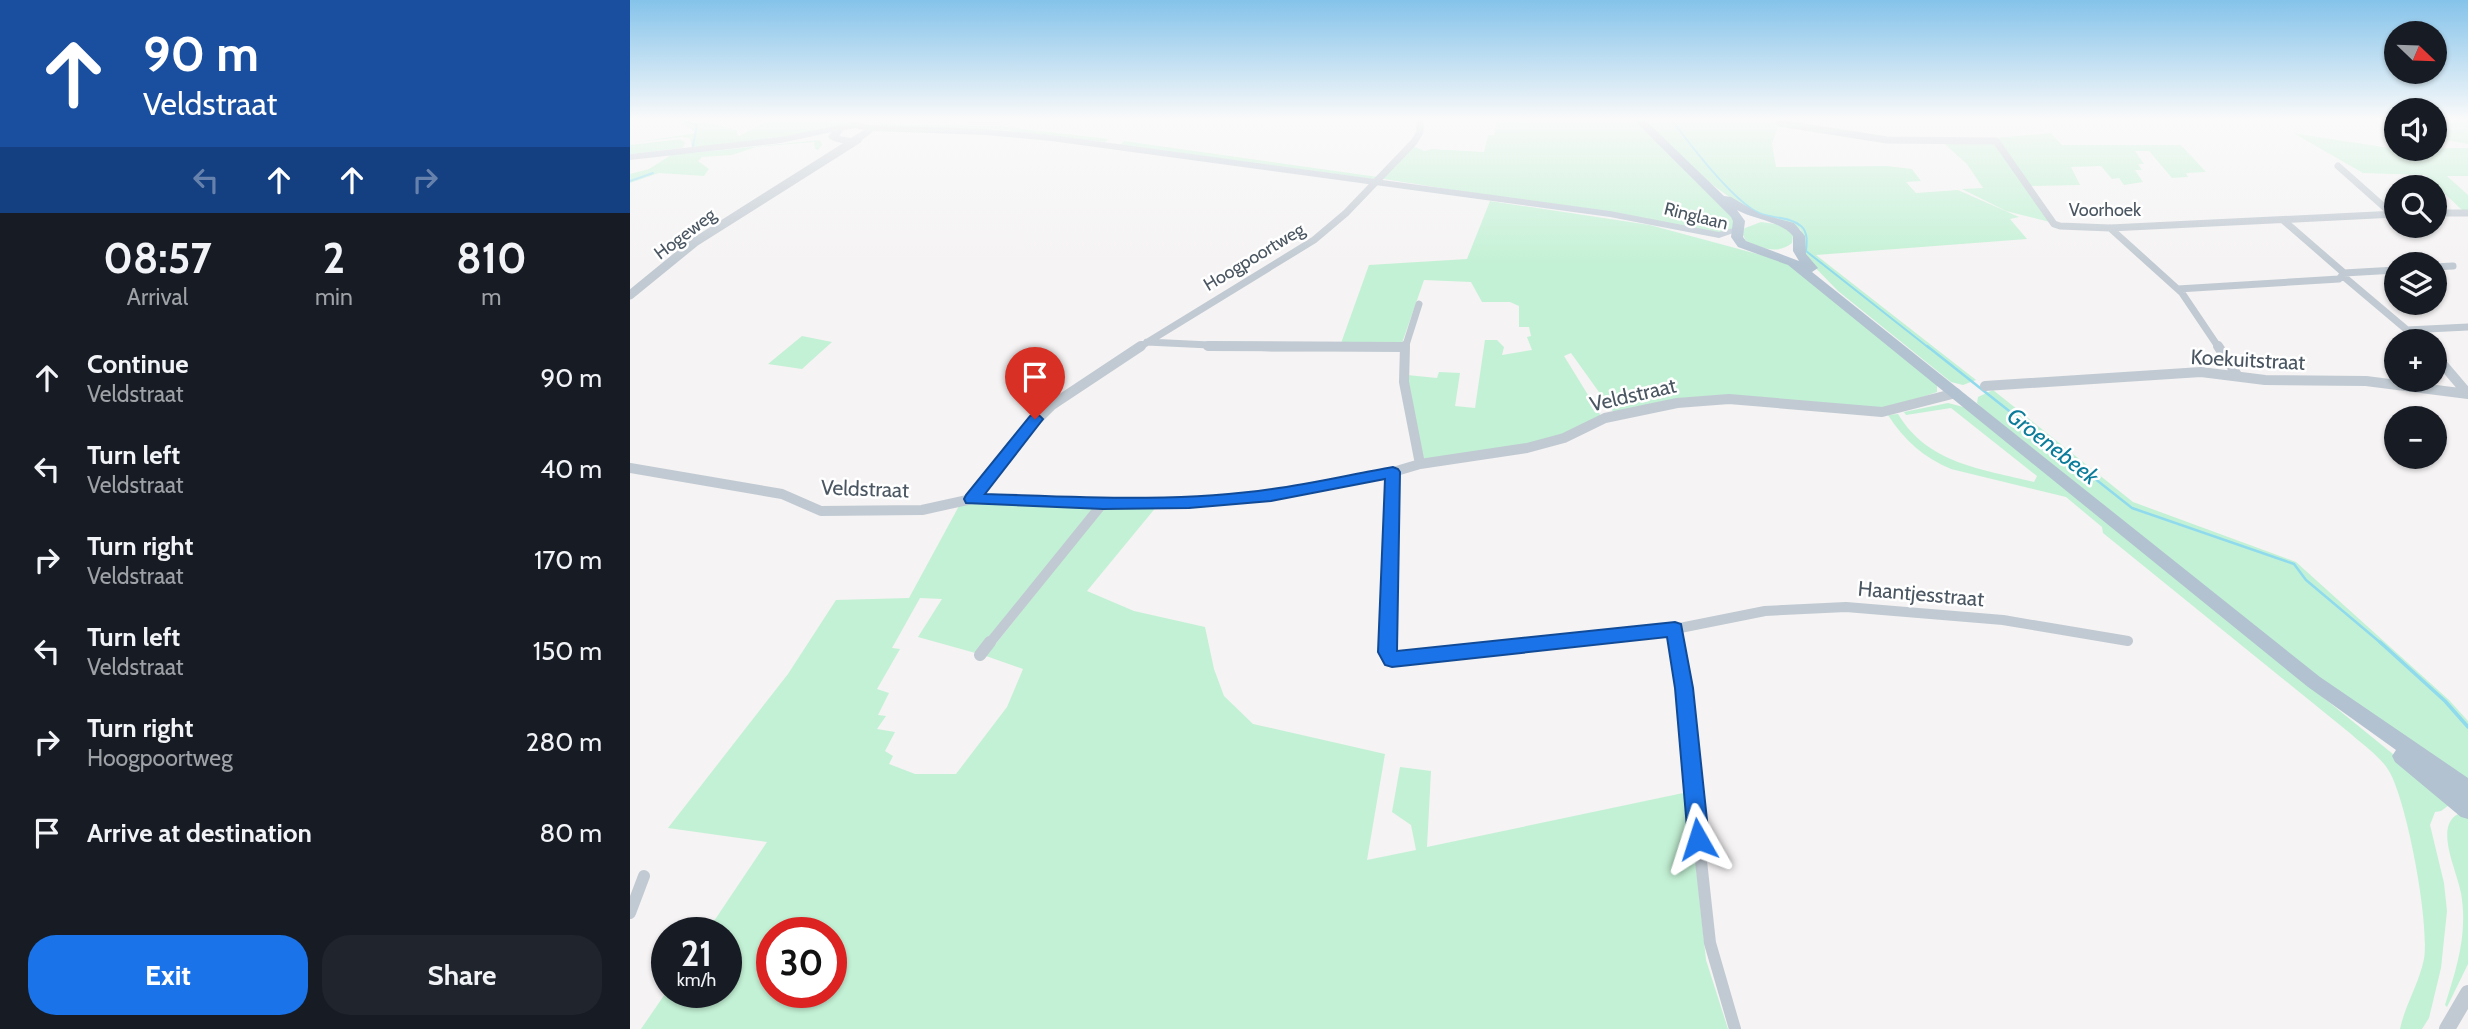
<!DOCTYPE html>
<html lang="en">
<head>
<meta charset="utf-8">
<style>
  :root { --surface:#171b24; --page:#20242c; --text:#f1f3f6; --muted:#9ea1a6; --accent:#1a73e8 }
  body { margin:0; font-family:Cabin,sans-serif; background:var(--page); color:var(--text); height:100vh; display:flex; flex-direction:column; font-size:26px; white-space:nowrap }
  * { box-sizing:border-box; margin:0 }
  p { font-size:23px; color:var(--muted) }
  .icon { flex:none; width:38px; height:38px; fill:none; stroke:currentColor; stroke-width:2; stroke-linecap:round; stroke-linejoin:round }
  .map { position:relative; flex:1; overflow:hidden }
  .side { display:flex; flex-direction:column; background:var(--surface); width:630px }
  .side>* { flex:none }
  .guide { background:#1a4fa0; color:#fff; overflow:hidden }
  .needle { width:46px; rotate:113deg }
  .tools { position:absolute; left:1754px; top:21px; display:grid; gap:14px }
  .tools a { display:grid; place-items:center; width:63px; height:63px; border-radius:50%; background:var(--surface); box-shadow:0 2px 5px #0004; font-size:35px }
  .speed { position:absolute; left:21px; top:917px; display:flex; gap:14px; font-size:35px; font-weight:700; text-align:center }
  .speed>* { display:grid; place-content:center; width:91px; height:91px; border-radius:50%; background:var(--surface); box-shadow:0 2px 5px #0004; line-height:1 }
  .speed small { font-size:18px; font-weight:400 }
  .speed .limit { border:10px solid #d22; background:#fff; color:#111 }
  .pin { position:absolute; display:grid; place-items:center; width:60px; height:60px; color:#fff; margin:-72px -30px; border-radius:50% 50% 50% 0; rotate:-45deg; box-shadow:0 0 7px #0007 }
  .pin .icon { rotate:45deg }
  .me { position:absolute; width:77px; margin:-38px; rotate:354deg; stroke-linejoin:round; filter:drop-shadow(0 0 5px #0008) }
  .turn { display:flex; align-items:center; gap:24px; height:147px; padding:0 28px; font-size:32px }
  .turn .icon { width:91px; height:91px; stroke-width:2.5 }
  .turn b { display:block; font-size:49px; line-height:60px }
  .lanes { display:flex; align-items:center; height:66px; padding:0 28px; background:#0003; justify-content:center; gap:35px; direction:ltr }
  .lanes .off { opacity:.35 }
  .eta { display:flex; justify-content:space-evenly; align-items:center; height:119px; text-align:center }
  .eta b { font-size:42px; font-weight:800; line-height:49px }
  .cta { display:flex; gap:14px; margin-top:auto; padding:14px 28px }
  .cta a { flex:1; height:80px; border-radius:28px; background:var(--accent); color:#fff; font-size:28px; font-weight:800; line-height:80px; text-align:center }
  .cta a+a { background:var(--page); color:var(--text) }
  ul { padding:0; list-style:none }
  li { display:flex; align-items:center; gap:21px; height:91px; padding:0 28px }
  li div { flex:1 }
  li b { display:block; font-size:26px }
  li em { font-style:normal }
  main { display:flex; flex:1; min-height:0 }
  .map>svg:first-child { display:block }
</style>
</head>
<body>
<main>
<section class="side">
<div class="guide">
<div class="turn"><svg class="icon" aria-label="ahead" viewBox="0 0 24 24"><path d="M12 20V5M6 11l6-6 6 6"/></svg><div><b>90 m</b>Veldstraat</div></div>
<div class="lanes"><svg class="icon off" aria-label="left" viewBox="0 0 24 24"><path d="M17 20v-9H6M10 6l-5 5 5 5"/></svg><svg class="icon" aria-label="ahead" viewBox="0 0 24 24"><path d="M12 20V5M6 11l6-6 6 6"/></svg><svg class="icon" aria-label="ahead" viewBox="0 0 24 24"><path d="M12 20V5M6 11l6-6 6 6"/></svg><svg class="icon off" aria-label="right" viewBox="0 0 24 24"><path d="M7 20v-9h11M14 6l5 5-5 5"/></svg></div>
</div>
<div class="eta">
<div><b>08:57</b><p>Arrival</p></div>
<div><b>2</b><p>min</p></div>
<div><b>810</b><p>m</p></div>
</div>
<ul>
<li><svg class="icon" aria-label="ahead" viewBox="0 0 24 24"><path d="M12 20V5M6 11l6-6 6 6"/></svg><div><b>Continue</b><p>Veldstraat</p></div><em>90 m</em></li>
<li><svg class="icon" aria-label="left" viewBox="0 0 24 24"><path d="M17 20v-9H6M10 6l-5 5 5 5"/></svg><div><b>Turn left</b><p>Veldstraat</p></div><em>40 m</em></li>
<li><svg class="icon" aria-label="right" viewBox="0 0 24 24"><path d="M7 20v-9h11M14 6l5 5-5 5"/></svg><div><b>Turn right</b><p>Veldstraat</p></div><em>170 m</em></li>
<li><svg class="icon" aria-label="left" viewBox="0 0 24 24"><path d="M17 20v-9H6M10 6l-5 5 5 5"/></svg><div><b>Turn left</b><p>Veldstraat</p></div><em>150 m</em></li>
<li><svg class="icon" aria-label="right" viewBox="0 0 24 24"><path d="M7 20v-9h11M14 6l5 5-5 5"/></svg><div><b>Turn right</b><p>Hoogpoortweg</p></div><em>280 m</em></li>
<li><svg class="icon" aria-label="arrive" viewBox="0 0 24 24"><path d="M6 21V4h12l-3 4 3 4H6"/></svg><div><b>Arrive at destination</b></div><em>80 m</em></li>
</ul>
<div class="cta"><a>Exit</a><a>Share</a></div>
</section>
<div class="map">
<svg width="1838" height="1029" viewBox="0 0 1838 1029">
  <rect width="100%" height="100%" fill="#f5f3f3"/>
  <path fill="#c3f1d5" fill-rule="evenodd" d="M47,120C67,120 87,124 106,130L109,136L139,120H219L214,123L227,121L181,134L62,148L60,138L53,137L0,143L67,133Z
    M247,120L259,124L369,126L479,139L475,142L366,129L251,127Z
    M867,120H1005L1106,221L1105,227L1094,233L754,179V176L782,146L795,151L802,149L854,152L858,135H864Z
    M1015,120L1145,121L1147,130L1142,144L1146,167L1257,166L1282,169L1291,181L1276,182L1286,193L1328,190L1389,217L1380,219L1397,239L1186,255L1346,380L1333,385L1321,382L1208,291L1174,256L1171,230C1153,217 1133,218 1115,207C1078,185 1044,153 1015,120Z
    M1804,120H1838V144L1804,138Z
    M1421,133L1432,145H1551L1576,172L1556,173L1558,177L1542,178L1519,151H1505L1514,164H1508L1512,170H1505L1513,182L1494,185L1489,178L1482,179L1471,166L1441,167L1450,185L1400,186L1363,138Z
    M1663,133L1766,149L1838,148V176H1817L1838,195V210H1832L1795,175L1733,173Z
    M50,139L56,143L52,148L0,154V145Z
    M190,140L192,145L188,150L185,149L184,142L126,147L102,155L72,157L68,161L79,169L74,176L29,173L0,183V174L19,169L41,155Z
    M1310,140L1363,142L1420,222L1376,211L1332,189L1353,188L1337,164Z
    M494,141L748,177L743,179L490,145Z
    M860,201L1020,225L1157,262L1307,385V392L1257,409L1096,397L984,413L941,353L934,356L971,416L920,440L801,461L792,458L777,375L807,378L809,372L830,373L825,406L845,408L855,340H867L874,347L872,355L902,350L897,337L901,336L899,327H889V306L880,302H852L841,282L794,280L771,346H710L739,265L837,259Z
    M1131,222L1151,225L1163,235L1162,243C1147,255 1132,248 1116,241L1112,233L1115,228Z
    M172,336L202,342L172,369L138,364Z
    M1363,390L1503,502L1666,562L1819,700L1838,721V782L1705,690L1352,408L1347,403L1348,397Z
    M1318,403L1337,408L1838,815V964L1817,1007L1815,1005C1827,967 1838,933 1831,893C1827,870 1804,827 1828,814L1819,805L1811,811L1805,812L1800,825L1814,883L1817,911L1811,968L1799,1018L1792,1029H1770C1775,1005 1789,984 1794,959C1800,924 1777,801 1759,771C1751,757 1733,745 1721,734L1473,533L1472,527L1436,497L1321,469C1294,458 1273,439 1258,415L1268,414C1298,464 1352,469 1404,482L1407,476L1321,408L1276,415L1274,412Z
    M342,503L461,506L463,509L349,654L288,637L312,599L290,598L262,648L270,649L247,689L259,693L248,715L256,716L247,729L265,732L255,751L263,756L259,764L285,774H326L377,707L393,669L356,656L472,510L480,506H527L457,591L504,611L575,627L584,669L594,696L623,724L755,754L737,860L786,850L781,825L762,812L770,767L801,771L797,847L1058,792L1076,960L1098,1029H11L37,991L96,992V933H76L137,842L38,828L158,674L206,600L279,598L329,506ZM142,933H201V992H142Z"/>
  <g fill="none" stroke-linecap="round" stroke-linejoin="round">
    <path stroke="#90daee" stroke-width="2" d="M51,120L67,125L63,146
      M1044,123C1062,147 1103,201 1129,213C1142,219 1159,216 1171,226C1178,232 1177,242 1176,251L1299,348
      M0,181L23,173"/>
    <path stroke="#90daee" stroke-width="2.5" d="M1297,346L1502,508L1664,564L1676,580L1752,644"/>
    <path stroke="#90daee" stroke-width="3.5" d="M1750,642L1815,701L1838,727"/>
    <path stroke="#c1cad2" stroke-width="7" d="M1149,123L1257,140L1366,141L1424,224L1430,226L1480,228L1766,214
      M1708,166L1762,214
      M1804,213H1838
      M1653,220L1714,273L1766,270
      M1480,228L1552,293L1589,348
      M1804,267L1823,266
      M1713,276L1790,341
      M1548,289L1709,279L1714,273
      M1777,330L1838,327
      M517,342L642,348L773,347
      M508,348L684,240L716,213L784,142L790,132V124
      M775,348L789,304"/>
    <path stroke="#c1cad2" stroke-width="10" d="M578,346L773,347
      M775,346L774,382L790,464
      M1588,346L1607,375
      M1804,354L1838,394
      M1355,386L1571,372L1635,380L1736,381L1838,394
      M0,468L152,494L191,511L292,510L342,499L473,503L559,502L641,495L763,472L790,464L897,448L934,438L975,418L1047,403L1099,399L1252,412L1326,393
      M342,499L381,446L422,405L511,346
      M1045,629L1047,644
      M359,644L473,503
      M757,644L763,472
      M903,644L1045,629L1135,611L1216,607L1373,620L1498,641"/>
    <path stroke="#c1cad2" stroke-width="12" d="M757,642V652L762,659L919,642
      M1047,642L1080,943L1105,1029
      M350,655L360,642
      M0,913L14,876"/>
    <path stroke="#c1cad2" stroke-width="9" d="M0,295L65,242L228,139"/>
    <path stroke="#c1cad2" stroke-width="16" d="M1817,1029L1838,993"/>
    <path fill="#c1cbd6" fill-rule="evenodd" d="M225,122L240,125L355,129L421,135L980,211L1089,232L1107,227L1112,230L1089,238L980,217L421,141L355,135L243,131C231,144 215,147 200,139L198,137L202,132L151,143L0,160V154L151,137ZM225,128L234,130L221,138L209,136L214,130Z"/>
    <path fill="#b3c2d1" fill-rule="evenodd" d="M1004,120H1015L1094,196L1101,197L1130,214L1164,223L1175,236L1176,254L1188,268L1182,272L1690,677L1838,778V819L1831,817L1765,762L1762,756L1766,750L1678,687L1158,265L1108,247L1101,237L1103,221L1101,217ZM1107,210C1125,220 1151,221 1163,236V251L1169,261L1116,241L1113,237L1115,221Z"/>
  </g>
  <linearGradient id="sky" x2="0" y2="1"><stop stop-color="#85c3ea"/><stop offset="0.45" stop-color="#fafafa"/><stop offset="1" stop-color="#fafafa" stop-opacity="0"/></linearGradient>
  <rect width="1838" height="264" fill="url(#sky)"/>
  <path fill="#1a73e8" stroke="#114b97" stroke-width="2" d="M405,414L410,416L413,419L410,423L355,494C450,497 547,503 642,489C682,484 723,474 763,467L768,469L770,472L767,651L1045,622L1051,624L1063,688L1079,839L1076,846L1068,849L1061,846L1058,839L1045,688L1037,637L762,667L755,665L748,652L755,479L641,501L559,508L473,509L336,503L334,499L336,495L400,416Z"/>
  <g text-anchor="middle" stroke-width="5" stroke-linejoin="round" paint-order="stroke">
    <g font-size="18" fill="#4a5661" stroke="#fff">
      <text x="1475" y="216">Voorhoek</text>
      <text transform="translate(1066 216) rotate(14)" y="6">Ringlaan</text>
      <text transform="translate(55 234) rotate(-37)" y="6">Hogeweg</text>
      <text transform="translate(624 257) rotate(-31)" y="6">Hoogpoortweg</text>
    </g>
    <g font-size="21" fill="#4a5661" stroke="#fff">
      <text transform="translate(1618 360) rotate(3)" y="7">Koekuitstraat</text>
      <text transform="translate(1003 395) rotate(-13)" y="7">Veldstraat</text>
      <text transform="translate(235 489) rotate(2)" y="7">Veldstraat</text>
      <text transform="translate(1291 594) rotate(5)" y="7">Haantjesstraat</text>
    </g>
    <g font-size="23" font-style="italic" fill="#0c7c9b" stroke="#fff">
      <text transform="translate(1423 446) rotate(38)" y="8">Groenebeek</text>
    </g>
  </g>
</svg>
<div class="tools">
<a><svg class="needle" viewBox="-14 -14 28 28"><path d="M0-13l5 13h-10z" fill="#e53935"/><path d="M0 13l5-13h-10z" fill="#9ea1a6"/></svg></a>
<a><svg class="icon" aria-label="sound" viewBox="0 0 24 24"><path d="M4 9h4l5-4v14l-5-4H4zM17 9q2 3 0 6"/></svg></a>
<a><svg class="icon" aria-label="search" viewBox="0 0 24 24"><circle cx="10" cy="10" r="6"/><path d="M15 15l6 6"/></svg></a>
<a><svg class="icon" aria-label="layers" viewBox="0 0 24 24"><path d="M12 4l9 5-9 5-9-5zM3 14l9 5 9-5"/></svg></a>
<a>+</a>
<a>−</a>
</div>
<div class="speed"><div>21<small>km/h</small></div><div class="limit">30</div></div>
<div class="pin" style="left:405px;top:419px;background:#d93025"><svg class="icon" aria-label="arrive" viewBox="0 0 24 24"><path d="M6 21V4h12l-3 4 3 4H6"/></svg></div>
<svg class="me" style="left:1068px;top:839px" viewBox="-20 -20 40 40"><path d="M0-17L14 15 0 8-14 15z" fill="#1a73e8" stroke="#fff" stroke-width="4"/></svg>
</div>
</main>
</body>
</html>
